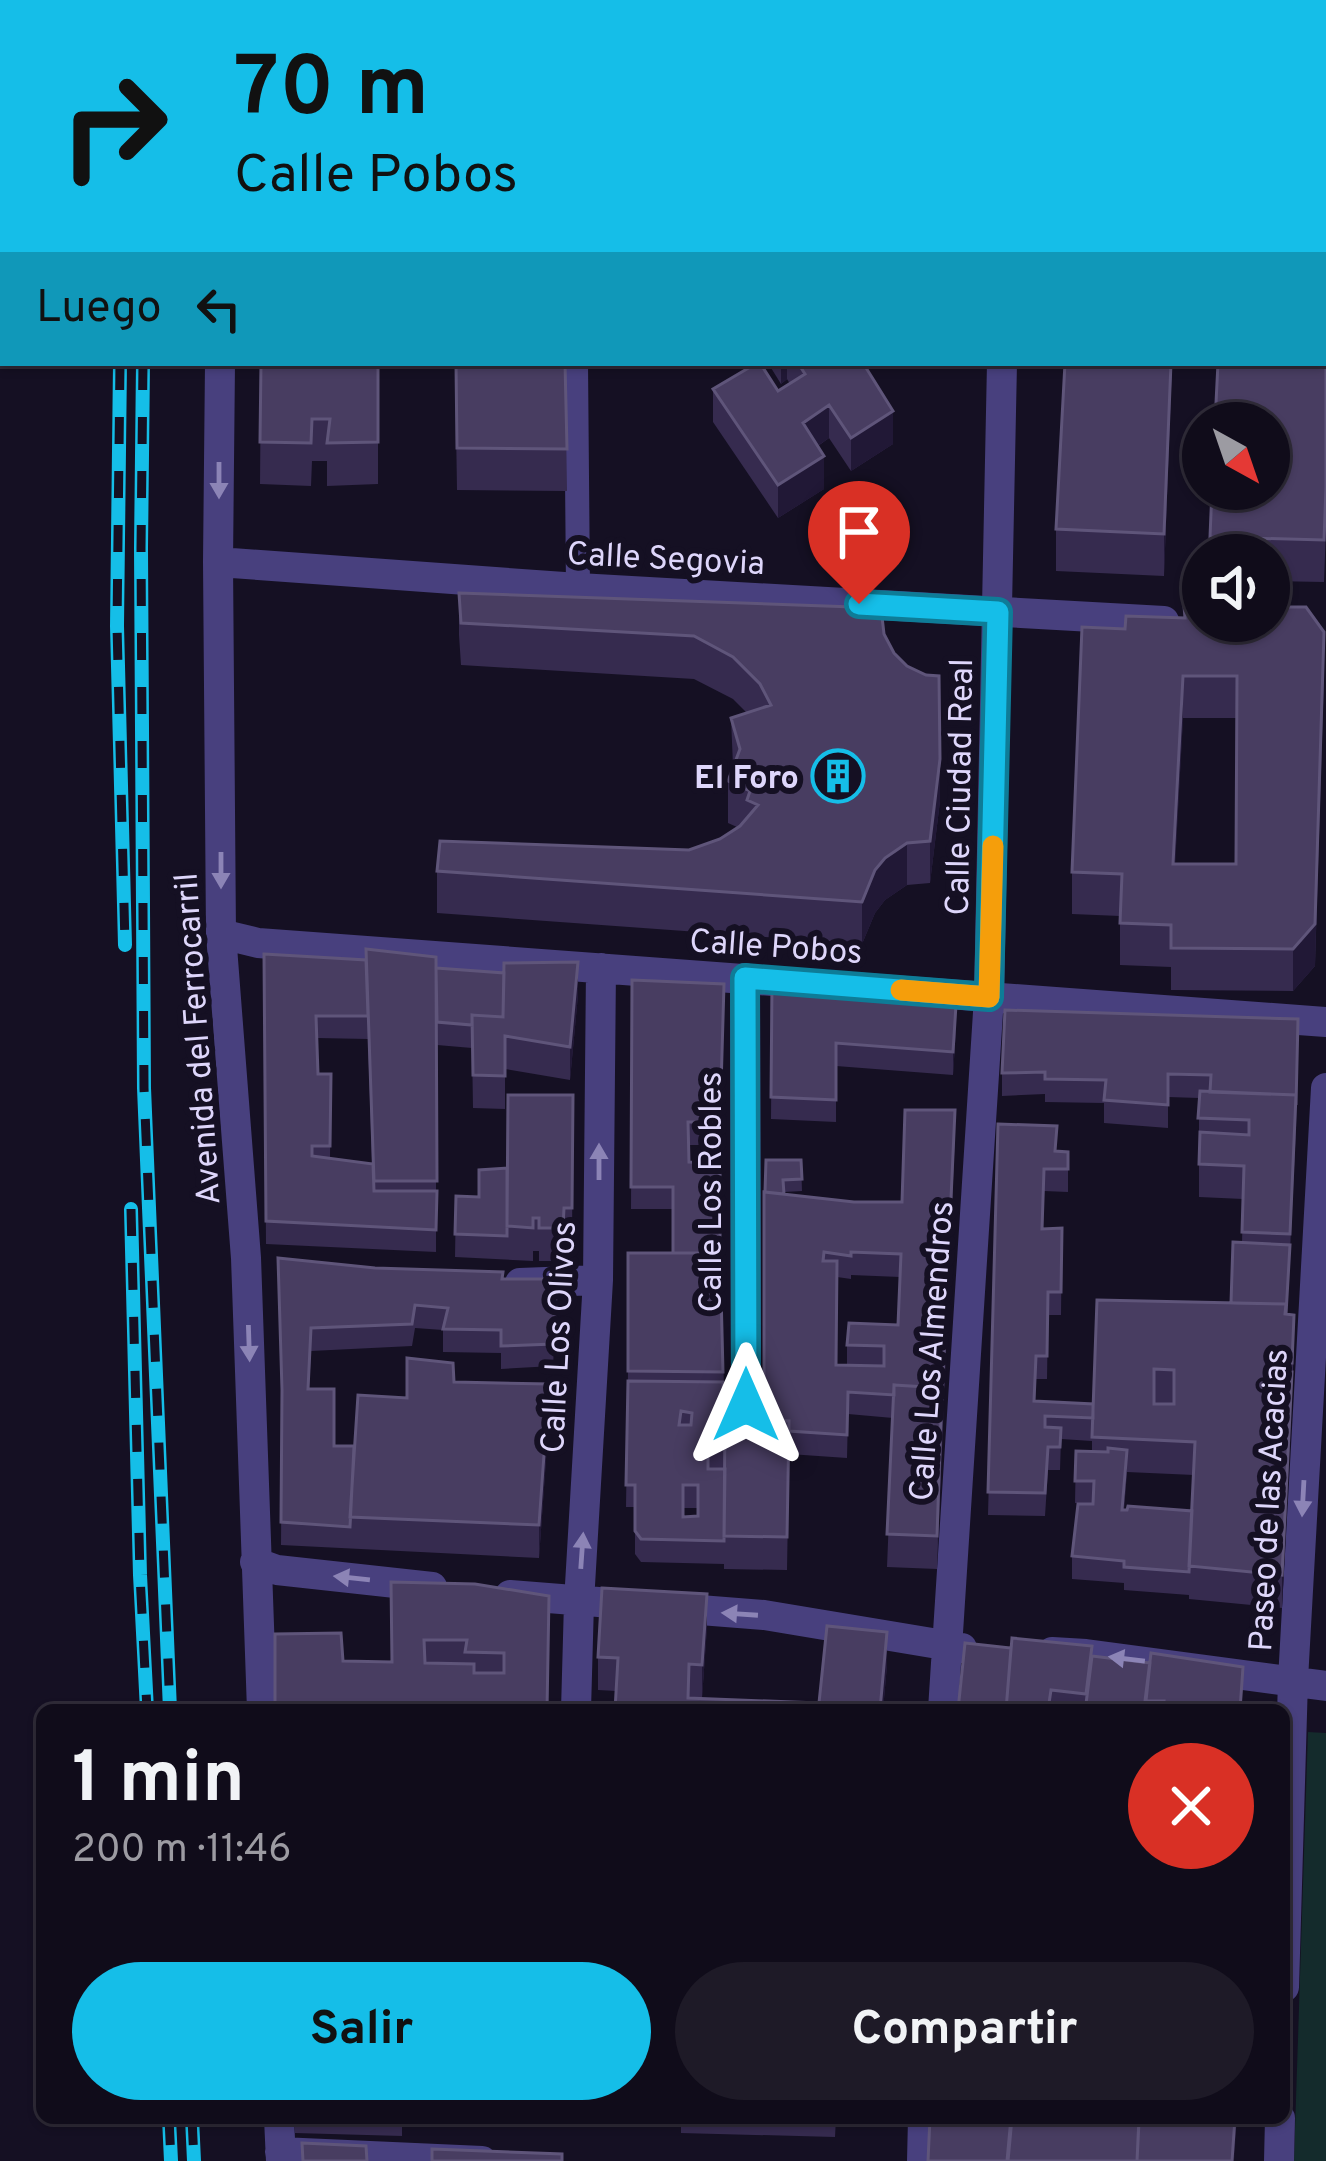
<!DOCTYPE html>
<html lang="es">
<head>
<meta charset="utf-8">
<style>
  :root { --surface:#100c1a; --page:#1e1a27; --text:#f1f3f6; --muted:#9c9ba2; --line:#302c39; --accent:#15bee8 }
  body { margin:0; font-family:Overpass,sans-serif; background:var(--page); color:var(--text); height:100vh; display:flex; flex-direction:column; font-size:45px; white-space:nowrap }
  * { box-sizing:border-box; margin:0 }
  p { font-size:39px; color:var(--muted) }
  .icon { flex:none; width:66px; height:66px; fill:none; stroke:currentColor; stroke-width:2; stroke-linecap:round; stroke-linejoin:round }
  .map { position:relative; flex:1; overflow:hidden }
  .side { position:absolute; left:36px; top:1704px; width:1254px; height:420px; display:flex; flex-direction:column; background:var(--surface); border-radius:18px; box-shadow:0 3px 9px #0004,0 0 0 3px var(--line) }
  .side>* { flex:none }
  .hud { position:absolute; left:0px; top:0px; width:1326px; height:366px; box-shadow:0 3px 9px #0004,0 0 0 3px var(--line); background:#15bee8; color:#111; overflow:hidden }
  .needle { width:78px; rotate:140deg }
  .controls { position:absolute; left:1182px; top:402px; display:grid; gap:24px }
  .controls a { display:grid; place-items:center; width:108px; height:108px; border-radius:50%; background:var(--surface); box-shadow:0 3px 9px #0004,0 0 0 3px var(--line); font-size:60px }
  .pin { position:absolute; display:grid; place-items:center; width:102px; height:102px; color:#fff; margin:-123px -51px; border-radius:50% 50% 50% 0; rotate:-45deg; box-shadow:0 0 12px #0007 }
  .pin .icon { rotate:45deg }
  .me { position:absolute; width:132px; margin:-66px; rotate:0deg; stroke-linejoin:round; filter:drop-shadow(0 0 9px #0008) }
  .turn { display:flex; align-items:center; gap:42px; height:252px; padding:0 36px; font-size:54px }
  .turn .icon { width:156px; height:156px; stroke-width:2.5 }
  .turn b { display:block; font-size:84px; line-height:102px }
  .then { display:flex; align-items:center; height:114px; padding:0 36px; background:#0003; gap:24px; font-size:45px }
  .round { display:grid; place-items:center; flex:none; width:126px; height:126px; border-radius:63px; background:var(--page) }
  .head { display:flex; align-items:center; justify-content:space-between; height:204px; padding:0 36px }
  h1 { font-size:72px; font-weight:700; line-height:90px }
  .action { display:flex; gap:24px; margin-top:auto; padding:24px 36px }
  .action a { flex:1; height:138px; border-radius:72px; background:var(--accent); color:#111; font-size:48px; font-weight:700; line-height:138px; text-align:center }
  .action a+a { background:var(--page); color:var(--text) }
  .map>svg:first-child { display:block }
</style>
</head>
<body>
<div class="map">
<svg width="1326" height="2161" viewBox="0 0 1326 2161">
  <rect width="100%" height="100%" fill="#151023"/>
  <path fill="#142b2c" d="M1308,1732L1326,1733V2161H1294Z"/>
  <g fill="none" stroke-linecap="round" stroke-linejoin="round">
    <path stroke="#48407e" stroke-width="24" d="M573,0V3
      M576,363L578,588"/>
    <path stroke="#48407e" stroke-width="30" d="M232,3V0
      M1257,3V0
      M220,363L218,562L221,934L246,1258L262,1710
      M218,562L578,588L1164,621
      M221,934L258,943L1326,1022
      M745,978L746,1405
      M520,1283L598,1280
      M255,1562L277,1570L432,1587
      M510,1595L764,1615L962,1648
      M1052,1652L1086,1654L1326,1686
      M576,1710L579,1602L598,1280L601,968
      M943,1710L989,997L1002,363
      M1284,1987L1293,1680L1326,1088
      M279,2118L281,2161
      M280,2152L482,2161
      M922,2161L923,2118
      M1279,2161L1280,2118"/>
    <g stroke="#15bee8" stroke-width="14">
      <path id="rail" d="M124,3V0
        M150,3V0
        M120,363L117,626L125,945
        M143,363L141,548L144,1088L170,1710
        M131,1209L140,1575L147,1710
        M169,2118L171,2161
        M192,2118L194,2161"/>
    </g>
    <use href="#rail" stroke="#151023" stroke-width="9" stroke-dasharray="27" stroke-linecap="butt"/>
  </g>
  <path fill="#362b4f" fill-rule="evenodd" d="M0,0H7L3,118H0Z
    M262,0H560V3H262Z
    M1026,0H1143V3H1026Z
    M1326,0V210H1323V3Z
    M1326,251V529L1324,582L1269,581V555H1210V537Z
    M261,363H378V484L327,486V461H312L311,486L260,484Z
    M455,363H565L567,491L457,490Z
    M768,363H863L893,444L851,471L829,438L818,446L824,489L778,518L713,422V389L778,391L790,384L787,379L781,384Z
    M1172,363L1164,576L1056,571V529Z
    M459,593L884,634L940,801L930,883L907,885L885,900L875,913L862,944L437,913V871L689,850L720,839L737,827L728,823V781L733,766L731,718L747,713L733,699L694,679L461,665L459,635Z
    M1184,606L1324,674L1315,966L1293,991L1171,990V967L1120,965V916L1072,914V872L1125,629L1184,618ZM1183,718H1237L1236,864H1175Z
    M264,954L436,968L578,995L570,1080L505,1069V1109L473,1108L472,1048L437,1045L436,999V1252L266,1244ZM317,1038L368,1039L372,1164L330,1158L331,1074H318Z
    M632,980L724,984L720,1145H689V1162L720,1253L725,1419L764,1420V1192L801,1160L802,1191L784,1192V1194L854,1202H902L955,1133L937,1569L887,1567L893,1418L848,1414L847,1458L789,1454L787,1570L724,1569V1564L641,1562L635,1554V1507H626L628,1371L673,1253V1209H631ZM851,1275L900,1277L898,1325L847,1345V1365H836L837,1277L851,1279ZM683,1508H698V1516L683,1517Z
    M772,984L858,998L956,1028L953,1075L836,1066V1122L771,1119Z
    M1298,1019L1296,1128L1287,1314L1294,1348L1282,1608L1189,1599V1591V1595L1124,1590V1583L1072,1579V1556L1093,1504L1075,1503L1076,1451L1092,1452V1441L1061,1439L1060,1470H1048L1045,1516L988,1515L998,1124L1057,1151L1068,1152V1192L1044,1191L1043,1229L1062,1228L1061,1315H1048L1047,1379H1036L1035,1402L1093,1404L1231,1303L1242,1243L1243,1199L1199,1197V1098L1168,1097V1128L1104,1123V1103L1045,1102V1094L1002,1096V1073ZM1127,1472L1194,1475L1192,1511L1124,1510Z
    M573,1095L572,1241L564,1240L563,1261H539V1251H533V1261L455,1257L456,1196L479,1197L507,1168Z
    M375,1268L503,1279L557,1302L553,1366L501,1369V1353L443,1352V1330L415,1328L412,1346L311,1351L309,1389L334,1446H354L407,1398L454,1382L549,1417L539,1558L281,1545L282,1406L278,1281Z
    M475,1584L548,1710H275L343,1661L392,1662Z
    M707,1627L702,1698H689L819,1703L887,1665L883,1710H615L616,1691L598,1690V1657Z
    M1092,1656L1242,1710H958Z
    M294,2118H402V2136L295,2133Z
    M681,2118H836L835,2137L681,2133Z"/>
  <path fill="#211836" d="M781,363H787V379L781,384Z
    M1171,363H1172L1164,576V534Z
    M829,405V438L803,456V423Z
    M893,411V444L851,471V438Z
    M824,456V489L778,518V485Z
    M1324,632L1315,966L1293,991V949Z
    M1183,676V718L1173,906V864Z
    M940,759V801L930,883V841Z
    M907,843V885L885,900L875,913L862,944V902L875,870L885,858Z
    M578,962V995L570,1080V1047Z
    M956,1005V1028L953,1075V1052Z
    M1298,1019L1296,1128L1285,1347L1286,1304L1290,1245Z
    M955,1110L942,1421L937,1569L942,1388Z
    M557,1279V1302L553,1366V1344Z
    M1292,1372V1405L1282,1608V1575Z
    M549,1384V1417L539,1558V1525Z
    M1127,1450V1472L1122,1532V1510Z
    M707,1594V1627L702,1698V1665Z
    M887,1632V1665L883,1710H880Z
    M1235,2118H1237L1234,2161H1232Z"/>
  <path fill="#483d61" stroke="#5f557a" stroke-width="3" fill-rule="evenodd" d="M0,0H6V3H3V76H0Z
    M262,0H379V3H262Z
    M402,0H432V3H402Z
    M453,0H560V3H453Z
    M743,0H908L910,3H745Z
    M1026,0H1113L1112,3H1026Z
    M1269,0H1326V167H1323V3H1269Z
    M1323,251H1326V487L1324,540L1210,537L1212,489H1269V423H1215L1218,363H1323Z
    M261,363H378V442L327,443L330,419H312L311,443L260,442Z
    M456,363H565L567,449L457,448Z
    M757,363H760L778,391L805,374L798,363H863L893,411L851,438L829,405L803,423L824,456L778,485L713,389Z
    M1065,363H1171L1164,534L1056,529Z
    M459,593L881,608L884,634L894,653L907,666L926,675L939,676L940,759L930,841L907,843L885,858L875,870L862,902L437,871L440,841L689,850L720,839L740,826L758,805L747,800L750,791L728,781L740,749L731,718L771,705L760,684L733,657L694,636L461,623Z
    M1184,606L1203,607V621H1269V607H1306L1324,632L1315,924L1293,949L1171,948V925L1120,923L1122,874L1072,872L1082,627L1125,629L1126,616L1185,618ZM1183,676H1237L1236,864H1173Z
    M366,949L436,957L437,1181H374Z
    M264,954L366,960L368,1016H316L318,1074H331L330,1146H312V1156L373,1164L374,1191H437L436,1230L266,1221Z
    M578,962L570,1047L505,1036V1076L473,1075L472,1015L503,1017L504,963Z
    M436,968L504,973L503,1017L472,1015V1025L437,1022Z
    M632,980L724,984L720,1122H688L689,1162L720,1163V1253H673V1187H631Z
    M772,984L858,990L857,998L956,1005L953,1052L836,1043V1100L771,1097Z
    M1005,1010L1298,1019L1296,1105V1095L1210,1092L1211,1075L1168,1074V1105L1104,1100L1106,1080L1045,1079V1072L1002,1073Z
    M1200,1091L1296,1095L1290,1234L1242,1232L1244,1166L1199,1164L1200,1132L1249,1135V1120L1198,1118Z
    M508,1095H573L572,1208H564L563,1228H539V1218H533V1228L507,1226Z
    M905,1110H955L942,1398V1388L894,1385V1395L848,1392L847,1435L789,1431V1421L764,1420V1192L854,1202H902ZM824,1252L851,1256V1252L901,1254L898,1325L849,1323L847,1345L884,1346V1366L836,1365L837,1261H823Z
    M998,1124L1057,1126L1055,1151L1068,1152V1169H1044L1042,1229L1062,1228L1061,1292H1048L1047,1356H1036L1034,1401L1093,1404V1418L1045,1416V1427L1061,1428L1060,1447H1048L1045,1493L988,1492Z
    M766,1160H801L802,1179L783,1180L784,1194L765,1192Z
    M507,1168V1236L455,1234L456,1196L479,1197V1170Z
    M1233,1242L1290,1245L1286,1314V1304L1231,1303Z
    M628,1253H720L723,1372L628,1371Z
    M278,1258L375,1268L503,1272L502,1279H557L553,1344L501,1346V1330L443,1329L448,1308L415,1305L412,1324L311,1328L308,1389H334V1446H354L350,1527L281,1522L282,1390Z
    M1097,1300L1286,1304L1285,1314L1294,1315L1292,1363H1285V1372H1292L1282,1575L1189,1566L1195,1442L1092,1437ZM1154,1369L1174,1370V1404H1154Z
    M407,1358L453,1363L454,1382L549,1384L539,1525L350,1517L358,1395L407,1398Z
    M628,1381L723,1382L725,1448L708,1446V1469H725L724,1541L641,1539L635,1531V1485H626ZM681,1411L692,1413L691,1425H679ZM683,1485H698V1516L683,1517Z
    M894,1385L942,1388L937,1536L887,1534Z
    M725,1417L789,1421L787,1537L724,1536Z
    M1108,1448L1127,1450L1122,1510H1127L1128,1506L1192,1511L1189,1572L1124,1567V1561L1072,1556L1078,1504H1093L1094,1481H1075L1076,1451L1108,1452Z
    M391,1582L475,1584L549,1596L547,1710H275V1634L341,1633L343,1661L392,1662ZM424,1640H467L465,1652L504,1653V1673H474V1664L425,1663Z
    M602,1588L707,1594L702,1665L689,1664L688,1698L819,1703L827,1626L887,1632L880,1710H615L618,1658L598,1657Z
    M1012,1638L1092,1646L1086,1694L1051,1690L1048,1710H1006Z
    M965,1643L1011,1648L1006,1710H958Z
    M1151,1653L1243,1667L1240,1710H1163L1164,1701H1145Z
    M1092,1656L1150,1663L1145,1710L1086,1704Z
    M930,2118H1011L1007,2161H928Z
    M1012,2118L1139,2122L1137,2161H1008Z
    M1139,2118H1235L1232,2161H1137Z
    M302,2143L366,2146L367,2161H303Z
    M432,2149L562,2154V2161H432Z"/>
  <defs><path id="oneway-solid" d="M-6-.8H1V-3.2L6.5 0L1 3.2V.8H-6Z" transform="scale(3)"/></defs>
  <g fill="#8c84b6">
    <use href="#oneway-solid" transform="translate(219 480) rotate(90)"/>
    <use href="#oneway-solid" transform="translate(221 870) rotate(90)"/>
    <use href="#oneway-solid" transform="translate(599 1162) rotate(-90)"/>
    <use href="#oneway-solid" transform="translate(249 1343) rotate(88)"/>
    <use href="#oneway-solid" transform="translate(1303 1498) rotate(93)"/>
    <use href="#oneway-solid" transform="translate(582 1551) rotate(-86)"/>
    <use href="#oneway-solid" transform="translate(352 1578) rotate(-174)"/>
    <use href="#oneway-solid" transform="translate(740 1614) rotate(-176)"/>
    <use href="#oneway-solid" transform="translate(1127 1659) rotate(-173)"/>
  </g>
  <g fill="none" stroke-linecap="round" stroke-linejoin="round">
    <g stroke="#0e7c97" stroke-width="30">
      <path id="route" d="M746,1405L745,978L989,997L998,612L859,604"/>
    </g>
    <use href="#route" stroke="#15bee8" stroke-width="21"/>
    <path stroke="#f59e0b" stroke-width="21" d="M901,990L989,997L993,846"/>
  </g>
  <defs>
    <g id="building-ring" transform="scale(2.7)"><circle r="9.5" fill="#151023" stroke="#15bee8" stroke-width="1.5"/><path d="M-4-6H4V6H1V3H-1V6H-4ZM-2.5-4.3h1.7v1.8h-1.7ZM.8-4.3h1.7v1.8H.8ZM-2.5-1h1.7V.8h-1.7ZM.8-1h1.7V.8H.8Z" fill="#15bee8"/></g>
  </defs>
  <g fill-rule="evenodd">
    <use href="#building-ring" x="838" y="776"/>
  </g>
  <g text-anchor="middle" stroke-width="12" stroke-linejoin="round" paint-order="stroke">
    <g font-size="33" fill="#ded6fb" stroke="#151023">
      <text transform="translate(666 557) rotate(3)" y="12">Calle Segovia</text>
      <text transform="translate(958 787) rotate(-89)" y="12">Calle Ciudad Real</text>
      <text transform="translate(776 945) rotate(4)" y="12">Calle Pobos</text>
      <text transform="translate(196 1039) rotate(-94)" y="12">Avenida del Ferrocarril</text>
      <text transform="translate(709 1192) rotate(-90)" y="12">Calle Los Robles</text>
      <text transform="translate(557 1337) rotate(-87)" y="12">Calle Los Olivos</text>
      <text transform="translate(930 1351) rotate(-86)" y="12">Calle Los Almendros</text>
      <text transform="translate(1267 1500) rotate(-87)" y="12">Paseo de las Acacias</text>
    </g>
    <g font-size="33" font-weight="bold" fill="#ded6fb" stroke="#151023" text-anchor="end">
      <text x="799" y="788">El Foro</text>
    </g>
  </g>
</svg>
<div class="controls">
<a><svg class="needle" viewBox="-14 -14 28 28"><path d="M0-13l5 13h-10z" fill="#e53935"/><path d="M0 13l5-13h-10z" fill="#9c9ba2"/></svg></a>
<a><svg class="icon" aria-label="sound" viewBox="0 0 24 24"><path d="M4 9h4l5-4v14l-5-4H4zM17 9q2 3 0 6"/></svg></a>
</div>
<div class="pin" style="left:859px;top:604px;background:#d93025"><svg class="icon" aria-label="arrive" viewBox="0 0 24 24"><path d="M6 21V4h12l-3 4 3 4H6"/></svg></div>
<svg class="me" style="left:746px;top:1405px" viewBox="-20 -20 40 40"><path d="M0-17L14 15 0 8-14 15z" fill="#15bee8" stroke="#fff" stroke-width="4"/></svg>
<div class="hud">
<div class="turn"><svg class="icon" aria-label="right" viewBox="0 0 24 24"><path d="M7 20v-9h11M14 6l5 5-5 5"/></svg><div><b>70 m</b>Calle Pobos</div></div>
<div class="then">Luego<svg class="icon" aria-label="left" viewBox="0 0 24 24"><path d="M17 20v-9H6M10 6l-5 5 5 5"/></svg></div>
</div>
<section class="side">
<div class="head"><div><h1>1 min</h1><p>200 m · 11:46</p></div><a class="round" style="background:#d93025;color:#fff"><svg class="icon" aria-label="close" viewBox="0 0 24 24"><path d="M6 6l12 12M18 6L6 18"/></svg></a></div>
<div class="action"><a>Salir</a><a>Compartir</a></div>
</section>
</div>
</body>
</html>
